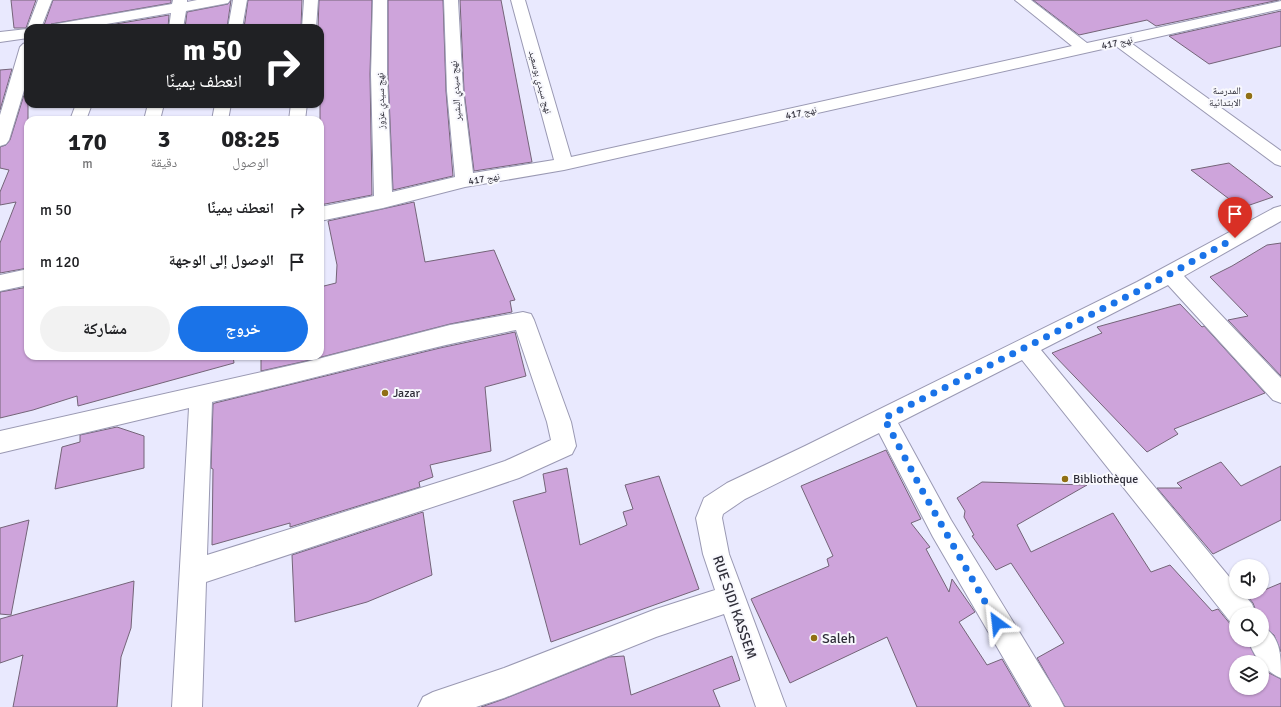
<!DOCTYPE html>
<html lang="ar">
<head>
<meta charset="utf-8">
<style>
  :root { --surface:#fff; --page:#f2f2f2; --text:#202124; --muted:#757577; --accent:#1a73e8 }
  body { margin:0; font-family:Signika,"Noto Naskh Arabic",sans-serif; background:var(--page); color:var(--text); direction:rtl; height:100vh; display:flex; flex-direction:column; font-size:15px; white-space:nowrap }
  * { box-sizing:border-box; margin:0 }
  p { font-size:13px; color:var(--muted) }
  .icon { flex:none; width:22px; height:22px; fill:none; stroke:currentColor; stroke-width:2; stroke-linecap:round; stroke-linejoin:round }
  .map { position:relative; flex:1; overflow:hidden; direction:ltr }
  .drawer { position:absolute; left:24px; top:116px; width:300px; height:244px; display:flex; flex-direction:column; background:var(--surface); border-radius:12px; box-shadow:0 1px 3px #0004; direction:rtl }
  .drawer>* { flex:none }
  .top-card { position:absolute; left:24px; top:24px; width:300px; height:84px; border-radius:12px; box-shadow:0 1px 3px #0004; direction:rtl; background:#202124; color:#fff; overflow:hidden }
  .controls { position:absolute; left:1229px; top:559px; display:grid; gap:8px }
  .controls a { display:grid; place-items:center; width:40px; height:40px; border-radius:50%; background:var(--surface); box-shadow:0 1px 3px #0004; font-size:20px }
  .pin { position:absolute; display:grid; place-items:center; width:34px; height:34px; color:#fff; margin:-41px -17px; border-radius:50% 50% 50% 0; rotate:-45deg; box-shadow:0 0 4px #0007 }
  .pin .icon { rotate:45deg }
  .me { position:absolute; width:44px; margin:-22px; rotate:330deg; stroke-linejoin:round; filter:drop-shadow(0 0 3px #0008) }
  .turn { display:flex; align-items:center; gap:14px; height:84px; padding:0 16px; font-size:18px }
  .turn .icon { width:52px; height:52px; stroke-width:2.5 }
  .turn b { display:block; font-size:28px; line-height:34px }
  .eta { display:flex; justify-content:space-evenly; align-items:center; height:68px; text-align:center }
  .eta b { font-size:24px; font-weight:700; line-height:28px }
  .button { display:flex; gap:8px; margin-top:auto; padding:8px 16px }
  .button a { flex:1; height:46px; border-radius:24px; background:var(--accent); color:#fff; font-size:16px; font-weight:700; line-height:46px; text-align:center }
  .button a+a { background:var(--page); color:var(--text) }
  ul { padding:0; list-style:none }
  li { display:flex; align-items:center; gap:12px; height:52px; padding:0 16px }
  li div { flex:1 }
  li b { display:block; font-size:15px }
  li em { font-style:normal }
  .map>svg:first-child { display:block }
</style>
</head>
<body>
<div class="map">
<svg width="1281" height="707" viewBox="0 0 1281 707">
  <rect width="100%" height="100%" fill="#e9e9fe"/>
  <path fill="#cea4db" stroke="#746478" d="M11,0H36L26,28H14Z
    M53,0H171V3L51,24L48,28H43Z
    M231,0L227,28H185L187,12L228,4Z
    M248,0H302L301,28H244Z
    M319,0H372L370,74L372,195L320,205V28H318Z
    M388,0H443L446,91L453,176L393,190L388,74Z
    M460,0H501L532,162L474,171L464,91Z
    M1033,0H1279L1156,26L1147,20L1079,35Z
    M1281,11V46L1209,64L1169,36Z
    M169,15L168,28H92Z
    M12,69L0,110V70Z
    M28,82V268L0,273V243L16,202L0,205V192L9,170L0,168V147L6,145L10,140Z
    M1229,163L1273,197L1241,208L1191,170Z
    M414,202L425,262L494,250L515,300L510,301L512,312L450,324L306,361L261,371V356H320V287L336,283L337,265L328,221Z
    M1281,243V376L1228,320L1248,316L1210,277L1232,266L1267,245Z
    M28,287V356H233L234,363L78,406L77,396L33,410L0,418V292Z
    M1180,304L1202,327L1204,326L1265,393L1174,429L1178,434L1147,452L1052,353L1102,333L1097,327Z
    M515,332L526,376L485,387L491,451L430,465L433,477L419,482L420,487L290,527V523L212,545L213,469L211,468L213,404L215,403L440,348Z
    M117,427L144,436V468L55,489L62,447L80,442V435Z
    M886,450L921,519L911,523L930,547L926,549L949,592L952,579L975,612L959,622L987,665L1002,659L1030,707H917L887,637L790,683L751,599L829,566L827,559L833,556L801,486Z
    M1221,462L1241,486L1281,466V520L1213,554L1157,488H1182L1177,483Z
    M567,468L580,545L627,525L623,512L633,509L625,485L659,476L699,589L551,642L513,501L546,492L543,474Z
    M982,482L1087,485L1017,525L1031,552L1113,513L1151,572L1170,565L1212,611L1218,609L1231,625L1236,626V640H1247L1258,662H1236V688H1262V666L1269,673L1281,679V707H1065L1037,658L1064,643L1011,563L996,570L972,536L974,535L964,517L965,511L957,498Z
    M423,512L432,575L367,602L295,622L292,555Z
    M29,520L11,615L0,614V528Z
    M134,581L131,628L121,657L117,707H13L23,655L0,663V619Z
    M1281,583V652L1274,635L1262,625V614H1257L1253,603L1248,597L1262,592V591Z
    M624,656L631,695L732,656L740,680L713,690L720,707H481L504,699L609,657Z"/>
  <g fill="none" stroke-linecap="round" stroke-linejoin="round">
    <g stroke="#9a99b3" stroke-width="2">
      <path id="street" d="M38,0H52L41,28H28V38L0,42V32L27,29Z
        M173,0H187V2L197,0H230L228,3L223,4L186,11L183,28H169L171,13L83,28H49L51,25L56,24L172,4Z
        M233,0H247L242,28H228Z
        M304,0H318L316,28H302Z
        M373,0H387V74L392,192L455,177L447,91L444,0H458L463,91L473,173L554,160L511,0H525L571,157L1072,46L1015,0H1031L1087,43L1281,1V9L1131,43L1281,151V166L1275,164L1116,46L564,170L465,187L383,208L320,221V207L374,196L371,74Z
        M28,42V77L9,140L6,144L0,146V115L20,47L23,44Z
        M76,104H92L86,120H70Z
        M148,104H164L160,120H144Z
        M215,104H231L228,120H212Z
        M291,104H307L305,120H289Z
        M1281,206V221L1184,276L1281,378V403L1273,400L1168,285L1041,350L1236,585V592H1242L1252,604L1256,614H1236V625L1232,624L1022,360L898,423L951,520L1059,697L1064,707H1032L933,537L879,433L745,499L723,514L722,518L729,554L786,707H756L724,614L656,637L504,698L476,707H418L423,697L433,692L504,668L656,609L715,590L703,554L696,518L704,498L727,483L805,446L1137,282L1274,208Z
        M28,269V285L0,291V275Z
        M523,312L531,314L534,320L571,422L576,446L572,454L519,478L478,492L206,582L202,707H172L189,408L0,453V431L306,362L450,325ZM516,330L547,422L551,440L505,461L478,470L207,555L212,402C313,379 414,350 516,330Z
        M1262,626C1281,637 1281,655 1281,678C1265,672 1254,656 1248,640H1262Z"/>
    </g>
    <use href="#street" fill="#fff" fill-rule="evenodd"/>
  </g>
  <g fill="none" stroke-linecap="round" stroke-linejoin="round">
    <path stroke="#1a73e8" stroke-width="7" stroke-dasharray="0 12.6" d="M997,623L923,492L884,418L1144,288L1235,238"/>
  </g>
  <g fill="#906f14" stroke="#f8f8fd" stroke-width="1.5">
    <circle cx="1249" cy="96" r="4"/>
    <circle cx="385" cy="393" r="4"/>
    <circle cx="1065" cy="479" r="4"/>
    <circle cx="814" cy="638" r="4"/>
  </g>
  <g text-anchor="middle" stroke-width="4" stroke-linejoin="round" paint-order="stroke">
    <g font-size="10" fill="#2f2e39" stroke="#f8f8fd">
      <text transform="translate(1117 42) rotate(-12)" y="4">نهج 417</text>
      <text transform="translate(541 82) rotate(75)" y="4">نهج سيدي بوسعيد</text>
      <text transform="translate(455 91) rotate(-94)" y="4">نهج سيدي البشير</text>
      <text transform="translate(380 101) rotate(-91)" y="4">نهج سيدي عزوز</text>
      <text transform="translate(801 112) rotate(-12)" y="4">نهج 417</text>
      <text transform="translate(484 178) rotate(-10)" y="4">نهج 417</text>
    </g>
    <g font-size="10" fill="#2f2e39" stroke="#f8f8fd" text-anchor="end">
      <text x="1241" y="94">المدرسة<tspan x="1241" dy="12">الابتدائية</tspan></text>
    </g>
    <g font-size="12" fill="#2f2e39" stroke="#f8f8fd" text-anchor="start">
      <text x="393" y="397">Jazar</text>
      <text x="1073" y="483">Bibliothèque</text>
    </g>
    <g font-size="14" fill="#2f2e39" stroke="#f8f8fd">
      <text transform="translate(735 607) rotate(71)" y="5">RUE SIDI KASSEM</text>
    </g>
    <g font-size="14" fill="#2f2e39" stroke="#f8f8fd" text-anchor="start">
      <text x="822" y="643">Saleh</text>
    </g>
  </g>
</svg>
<div class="controls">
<a><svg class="icon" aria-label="sound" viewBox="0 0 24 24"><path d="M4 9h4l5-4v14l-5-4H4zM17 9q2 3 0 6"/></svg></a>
<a><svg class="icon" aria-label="search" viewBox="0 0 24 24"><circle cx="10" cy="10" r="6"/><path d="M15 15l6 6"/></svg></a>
<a><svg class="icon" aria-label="layers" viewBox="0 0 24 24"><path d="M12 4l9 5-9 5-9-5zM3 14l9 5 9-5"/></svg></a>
</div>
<div class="pin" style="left:1235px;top:238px;background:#d93025"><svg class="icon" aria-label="arrive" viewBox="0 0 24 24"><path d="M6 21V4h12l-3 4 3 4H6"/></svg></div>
<svg class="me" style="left:997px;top:623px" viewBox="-20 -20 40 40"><path d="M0-17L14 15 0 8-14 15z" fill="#1a73e8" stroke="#fff" stroke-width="4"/></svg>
<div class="top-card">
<div class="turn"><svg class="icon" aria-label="right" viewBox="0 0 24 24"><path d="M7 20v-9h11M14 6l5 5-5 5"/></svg><div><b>50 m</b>انعطف يمينًا</div></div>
</div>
<section class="drawer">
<div class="eta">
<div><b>08:25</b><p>الوصول</p></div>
<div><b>3</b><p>دقيقة</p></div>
<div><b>170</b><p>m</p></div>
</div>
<ul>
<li><svg class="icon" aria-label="right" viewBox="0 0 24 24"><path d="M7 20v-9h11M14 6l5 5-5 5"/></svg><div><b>انعطف يمينًا</b></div><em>50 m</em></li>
<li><svg class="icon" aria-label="arrive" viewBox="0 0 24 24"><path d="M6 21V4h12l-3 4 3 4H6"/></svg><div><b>الوصول إلى الوجهة</b></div><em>120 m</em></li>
</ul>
<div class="button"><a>خروج</a><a>مشاركة</a></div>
</section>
</div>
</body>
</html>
